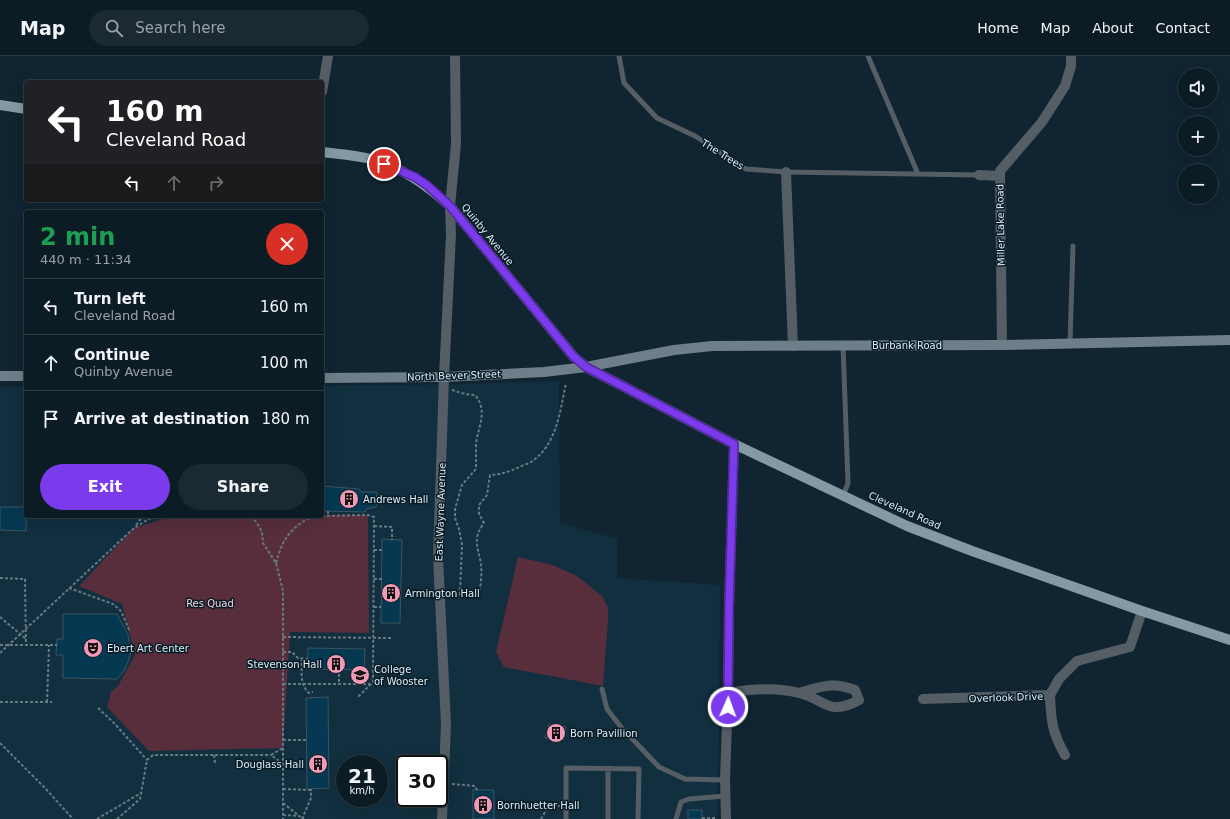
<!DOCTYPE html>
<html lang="en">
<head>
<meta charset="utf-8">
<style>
  :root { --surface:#0c1c25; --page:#1a2932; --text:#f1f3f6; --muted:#9aa1a7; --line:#2c3a42; --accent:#7c3aed }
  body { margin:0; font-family:"DejaVu Sans",sans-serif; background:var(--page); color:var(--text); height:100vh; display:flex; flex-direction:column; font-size:15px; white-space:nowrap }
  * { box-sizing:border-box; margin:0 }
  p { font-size:13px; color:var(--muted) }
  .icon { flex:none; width:22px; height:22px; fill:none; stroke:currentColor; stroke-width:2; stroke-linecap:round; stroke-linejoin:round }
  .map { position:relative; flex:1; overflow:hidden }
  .details { position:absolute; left:24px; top:154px; width:300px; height:308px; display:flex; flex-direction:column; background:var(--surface); border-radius:4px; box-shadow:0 4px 16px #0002,0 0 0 1px var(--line) }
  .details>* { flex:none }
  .top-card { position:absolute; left:24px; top:24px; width:300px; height:122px; border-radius:4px; box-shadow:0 4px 16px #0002,0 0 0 1px var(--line); background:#202124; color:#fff; overflow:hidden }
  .fabs { position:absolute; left:1178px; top:12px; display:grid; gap:8px }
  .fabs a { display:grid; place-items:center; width:40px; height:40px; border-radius:50%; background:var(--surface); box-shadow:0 4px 16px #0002,0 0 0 1px var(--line); font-size:20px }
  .speed { position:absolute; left:336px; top:699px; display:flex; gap:8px; font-size:20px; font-weight:700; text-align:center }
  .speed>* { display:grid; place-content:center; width:52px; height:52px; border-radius:50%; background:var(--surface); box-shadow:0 4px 16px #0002,0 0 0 1px var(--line); line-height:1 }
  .speed small { font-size:10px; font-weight:400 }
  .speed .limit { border:2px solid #111; border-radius:6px; background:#fff; color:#111 }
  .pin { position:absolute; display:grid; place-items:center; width:34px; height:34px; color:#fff; margin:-17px; border:2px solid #fff; border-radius:50%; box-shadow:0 1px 4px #0007 }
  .me { position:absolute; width:44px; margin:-22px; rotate:2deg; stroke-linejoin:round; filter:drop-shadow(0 0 3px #0008) }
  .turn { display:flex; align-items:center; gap:14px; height:84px; padding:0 16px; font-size:18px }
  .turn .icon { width:52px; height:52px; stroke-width:2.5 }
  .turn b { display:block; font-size:28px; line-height:34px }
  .lanes { display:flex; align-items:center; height:38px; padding:0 16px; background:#0003; justify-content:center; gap:20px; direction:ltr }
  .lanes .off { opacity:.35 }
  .round { display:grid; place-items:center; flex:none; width:42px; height:42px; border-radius:21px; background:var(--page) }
  .head { display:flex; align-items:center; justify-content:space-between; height:68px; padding:0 16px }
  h1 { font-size:24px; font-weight:800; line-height:30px; color:#1e9e55 }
  .button { display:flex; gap:8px; margin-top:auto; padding:8px 16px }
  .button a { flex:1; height:46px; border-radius:24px; background:var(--accent); color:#fff; font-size:16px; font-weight:800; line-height:46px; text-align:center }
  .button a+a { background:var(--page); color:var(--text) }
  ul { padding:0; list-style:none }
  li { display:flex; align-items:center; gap:12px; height:56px; padding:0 16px; border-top:1px solid var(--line) }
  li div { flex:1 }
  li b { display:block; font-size:15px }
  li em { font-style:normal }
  header { display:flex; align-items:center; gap:24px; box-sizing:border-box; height:56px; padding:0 20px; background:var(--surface); border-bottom:1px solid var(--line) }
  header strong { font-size:19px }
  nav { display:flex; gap:22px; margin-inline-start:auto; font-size:14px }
  .search { width:280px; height:36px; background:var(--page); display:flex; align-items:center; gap:10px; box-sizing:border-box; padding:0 14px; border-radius:22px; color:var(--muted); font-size:15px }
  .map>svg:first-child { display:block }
</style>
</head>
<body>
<header>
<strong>Map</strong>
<div class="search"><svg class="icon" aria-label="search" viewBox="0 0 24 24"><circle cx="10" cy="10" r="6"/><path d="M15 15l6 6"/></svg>Search here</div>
<nav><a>Home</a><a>Map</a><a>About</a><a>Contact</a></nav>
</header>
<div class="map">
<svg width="1230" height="763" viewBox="0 0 1230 763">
  <rect width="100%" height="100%" fill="#102531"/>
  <path fill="#122f3f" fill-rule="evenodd" d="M559,325L560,467L617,483V522L720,529L718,763H0V331H26V460H322V330L462,328ZM345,708H379V742H345ZM405,708H439V742H405Z"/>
  <path fill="#582e3c" d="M322,459H368L369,577L290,576L283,692L149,695L107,651L111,636L118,630L135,599L122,548L79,530L134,472L163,463Z
    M518,501L553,509L577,520L603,541L608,552V564L603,630L504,611L496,596Z"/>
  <path fill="#053851" stroke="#3e5462" d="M322,430L359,433L361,436H377L376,451L366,453L365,456L322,455Z
    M0,451H26V475L0,474Z
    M382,483L402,484L400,567H381Z
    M63,558H117L128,579L131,595L128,606L124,615L117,623L63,622V599H56L57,583H63Z
    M308,592L365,593L364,614L307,613Z
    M328,641L329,732L307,733L306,642Z
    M549,668L566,671L563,684L545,682Z
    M473,734H494V763H473Z
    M688,754H702V763H688Z"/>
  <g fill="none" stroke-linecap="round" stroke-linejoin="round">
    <path stroke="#677983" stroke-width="2" stroke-dasharray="3 2" stroke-linecap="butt" d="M452,334L465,338L475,339C489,355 477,372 476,390C476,398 476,405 476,413L462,429L455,453V462L459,473L462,488L460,538
      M328,455V460
      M251,460L257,467L262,476L263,487L276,507L283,535V763
      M322,460L368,459L374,461L373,626L358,641
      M136,469L143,460
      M374,470L392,471V484
      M374,494H382
      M276,507C283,482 290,472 313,460
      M0,522L25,523L26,589
      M374,523H382
      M69,532L113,548L121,555L130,576
      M449,539L471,538L480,533C481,525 482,516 481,508C478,491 472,483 484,467L479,458V449L487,439L490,419C503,418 508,416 520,411C523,409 528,408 531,406C557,389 560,355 566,327
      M374,551H381
      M0,561L26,583
      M283,581L393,582
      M0,589H57
      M283,596H292L298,602L308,603
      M0,597L134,472L154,460
      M302,602C302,614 299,628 309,637L313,636
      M339,613V628
      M283,628H370
      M0,646H52
      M47,646L49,589
      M98,652L114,667L147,704
      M283,684H307
      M0,687L45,732L73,763
      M214,699L215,707
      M283,708L271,699L283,692
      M452,728L475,730L477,734
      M283,733L311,734
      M283,747L298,759
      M283,759L299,760L304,763
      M702,762H716
      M97,763L141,737
      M117,763L140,743L147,704L153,699H271
      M302,763L311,742V733
      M541,763L549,749L560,750"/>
    <path stroke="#545e64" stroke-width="5" d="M619,0L624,27L657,62L695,80L746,113L786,116L979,119
      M868,0L918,118
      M1070,287L1073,190
      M843,289L848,427L843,440
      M602,633L607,653L621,671L659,711L685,723L725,724
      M608,712V763
      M566,763V712L639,713L638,763
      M676,763L681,746L689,743L725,740"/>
    <path stroke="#545e64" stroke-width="10" d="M322,36L328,0
      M786,116L793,290
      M979,119L1000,120
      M1002,289L1000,115L1042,66L1065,30L1071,10V0
      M728,637C751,633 776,631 799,637C825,643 828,661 859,644L855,634C832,625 821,631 799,637
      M1050,639L1059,623L1077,605L1130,591L1142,555
      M923,643L1050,639C1051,665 1052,676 1065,699
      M726,763L725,724L728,637L729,551L734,388"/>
    <path stroke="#545e64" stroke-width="10" d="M442,763L446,669L438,501L444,321L451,178L450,150L456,88L455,0"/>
    <path stroke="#6f7f89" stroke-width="10" d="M0,320H26
      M322,322L444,321L544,316L586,311L674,294L712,290L1002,289L1230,284"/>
    <path stroke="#8499a5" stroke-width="10" d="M0,49L26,53
      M322,96C338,98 355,99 371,103C402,111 426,129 450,150L574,301L586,311L734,388L907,470L972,495L1142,555L1230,584"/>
  </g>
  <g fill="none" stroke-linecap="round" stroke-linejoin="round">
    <g stroke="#51269a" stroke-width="10">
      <path id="route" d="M384,108L415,121L428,130L450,150L574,301L586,311L734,388L729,551L728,651"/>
    </g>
    <use href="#route" stroke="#7c3aed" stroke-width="7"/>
  </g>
  <defs>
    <g id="building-disc" transform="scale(1)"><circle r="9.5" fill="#f09ab5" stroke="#071c27"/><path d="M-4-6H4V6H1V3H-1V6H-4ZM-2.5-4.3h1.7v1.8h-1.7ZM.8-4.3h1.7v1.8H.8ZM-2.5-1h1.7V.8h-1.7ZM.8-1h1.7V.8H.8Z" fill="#111"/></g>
    <g id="theatre-disc" transform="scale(1)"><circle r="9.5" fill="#f09ab5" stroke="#071c27"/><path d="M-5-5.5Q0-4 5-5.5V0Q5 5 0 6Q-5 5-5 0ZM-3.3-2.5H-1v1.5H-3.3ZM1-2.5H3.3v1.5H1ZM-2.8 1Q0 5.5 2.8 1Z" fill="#111"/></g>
    <g id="university-disc" transform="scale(1)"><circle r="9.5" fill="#f09ab5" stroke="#071c27"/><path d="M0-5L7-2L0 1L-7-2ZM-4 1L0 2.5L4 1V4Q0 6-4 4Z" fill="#111"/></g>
  </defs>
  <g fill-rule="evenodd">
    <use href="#building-disc" x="349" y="443"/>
    <use href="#building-disc" x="391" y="537"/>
    <use href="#theatre-disc" x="93" y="592"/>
    <use href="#building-disc" x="336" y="608"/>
    <use href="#university-disc" x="360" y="619"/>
    <use href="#building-disc" x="556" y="677"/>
    <use href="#building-disc" x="318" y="708"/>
    <use href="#building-disc" x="483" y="749"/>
  </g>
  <g text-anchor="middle" stroke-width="3" stroke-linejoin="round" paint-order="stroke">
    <g font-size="10" fill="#dfecf4" stroke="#071c27">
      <text transform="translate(723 98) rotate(32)" y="4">The Trees</text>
      <text transform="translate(1000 169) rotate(-91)" y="4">Miller Lake Road</text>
      <text transform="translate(488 178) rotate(51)" y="4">Quinby Avenue</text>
      <text x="907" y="293">Burbank Road</text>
      <text transform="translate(454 319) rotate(-2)" y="4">North Bever Street</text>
      <text transform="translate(905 454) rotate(24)" y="4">Cleveland Road</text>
      <text transform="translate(440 456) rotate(-88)" y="4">East Wayne Avenue</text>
      <text transform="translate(1006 641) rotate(-2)" y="4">Overlook Drive</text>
    </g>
    <g font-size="10" fill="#dfecf4" stroke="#071c27" text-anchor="start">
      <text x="363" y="447">Andrews Hall</text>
      <text x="405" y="541">Armington Hall</text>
      <text x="107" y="596">Ebert Art Center</text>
      <text x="322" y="612" text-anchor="end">Stevenson Hall</text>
      <text x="374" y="617">College<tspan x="374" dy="12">of Wooster</tspan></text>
      <text x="570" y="681">Born Pavillion</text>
      <text x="304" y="712" text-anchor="end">Douglass Hall</text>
      <text x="497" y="753">Bornhuetter Hall</text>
    </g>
    <g font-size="10" fill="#f8d1dc" stroke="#071c27">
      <text x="210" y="551">Res Quad</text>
    </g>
  </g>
</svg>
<div class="fabs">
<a><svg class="icon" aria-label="sound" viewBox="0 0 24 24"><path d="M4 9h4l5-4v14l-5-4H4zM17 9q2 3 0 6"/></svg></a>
<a>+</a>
<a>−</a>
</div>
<div class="speed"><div>21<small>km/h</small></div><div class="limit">30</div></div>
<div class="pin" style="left:384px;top:108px;background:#d93025"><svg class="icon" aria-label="arrive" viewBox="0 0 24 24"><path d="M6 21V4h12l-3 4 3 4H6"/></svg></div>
<svg class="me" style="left:728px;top:651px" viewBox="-20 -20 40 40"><circle r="17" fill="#7c3aed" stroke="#fff" stroke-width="3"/><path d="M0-11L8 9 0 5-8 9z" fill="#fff"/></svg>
<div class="top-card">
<div class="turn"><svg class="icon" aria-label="left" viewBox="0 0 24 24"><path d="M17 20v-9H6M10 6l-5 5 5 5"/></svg><div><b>160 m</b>Cleveland Road</div></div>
<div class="lanes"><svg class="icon" aria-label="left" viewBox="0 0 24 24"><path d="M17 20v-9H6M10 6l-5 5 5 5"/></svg><svg class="icon off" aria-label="ahead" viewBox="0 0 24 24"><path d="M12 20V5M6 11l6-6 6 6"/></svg><svg class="icon off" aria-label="right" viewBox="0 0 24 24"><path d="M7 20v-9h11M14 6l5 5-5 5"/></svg></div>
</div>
<section class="details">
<div class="head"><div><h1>2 min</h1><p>440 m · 11:34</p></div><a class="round" style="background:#d93025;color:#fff"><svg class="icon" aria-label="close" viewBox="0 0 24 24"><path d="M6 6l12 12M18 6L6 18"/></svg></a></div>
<ul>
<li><svg class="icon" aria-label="left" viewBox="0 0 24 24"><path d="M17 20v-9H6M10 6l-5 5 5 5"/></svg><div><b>Turn left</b><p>Cleveland Road</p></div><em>160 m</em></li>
<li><svg class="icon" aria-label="ahead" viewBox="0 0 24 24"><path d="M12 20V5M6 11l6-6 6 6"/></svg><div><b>Continue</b><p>Quinby Avenue</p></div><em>100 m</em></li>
<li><svg class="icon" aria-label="arrive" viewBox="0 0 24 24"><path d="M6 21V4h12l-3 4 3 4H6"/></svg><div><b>Arrive at destination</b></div><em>180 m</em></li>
</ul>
<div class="button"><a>Exit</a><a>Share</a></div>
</section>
</div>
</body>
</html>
